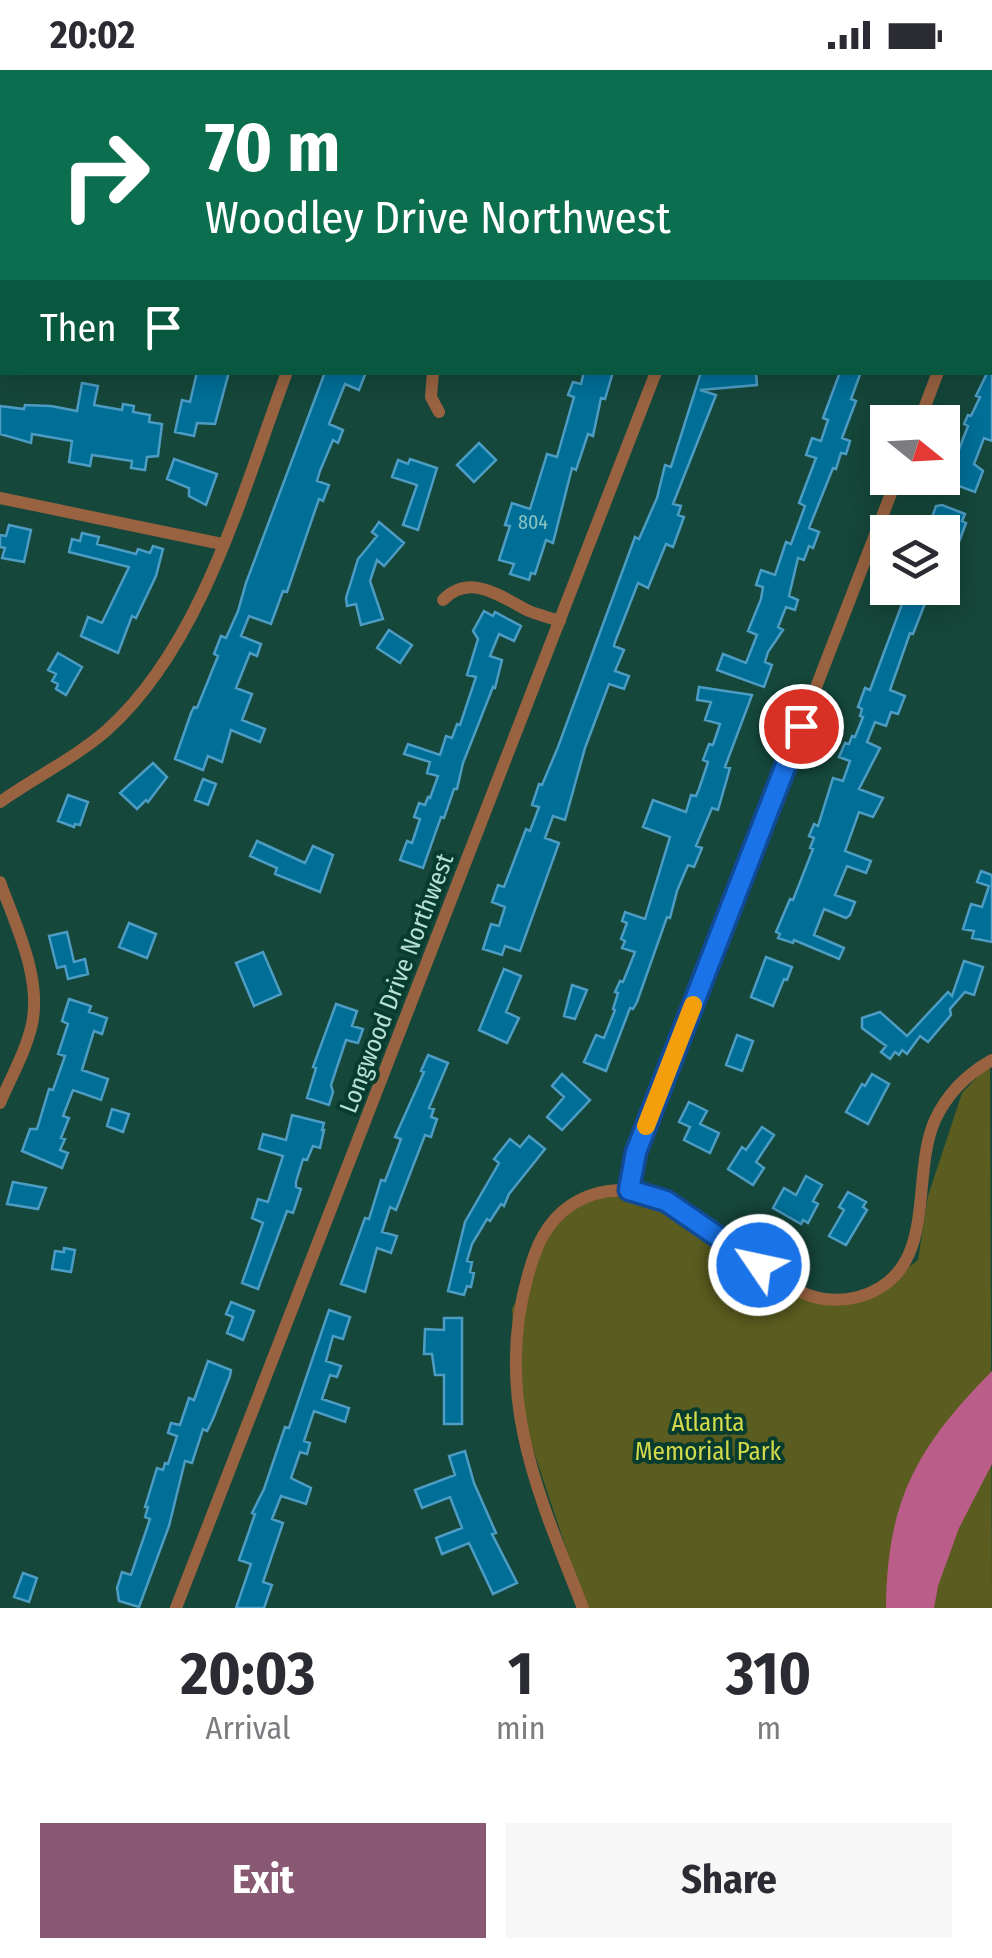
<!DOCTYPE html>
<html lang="en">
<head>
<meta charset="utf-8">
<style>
  :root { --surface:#fff; --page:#f7f7f7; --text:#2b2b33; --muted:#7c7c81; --accent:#895873 }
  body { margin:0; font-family:"Fira Sans Condensed",sans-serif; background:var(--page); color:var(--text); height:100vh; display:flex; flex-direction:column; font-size:38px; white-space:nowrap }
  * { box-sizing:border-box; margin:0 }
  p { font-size:32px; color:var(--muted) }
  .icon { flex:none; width:55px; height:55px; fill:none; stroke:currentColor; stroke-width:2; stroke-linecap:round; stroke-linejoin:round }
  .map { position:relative; height:1538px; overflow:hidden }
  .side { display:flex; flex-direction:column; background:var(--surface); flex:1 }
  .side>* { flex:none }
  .guide { position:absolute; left:0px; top:0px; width:992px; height:305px; box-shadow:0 5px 25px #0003; background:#0b6e4f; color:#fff; overflow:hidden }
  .needle { width:65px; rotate:108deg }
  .buttons { position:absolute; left:870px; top:335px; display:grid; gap:20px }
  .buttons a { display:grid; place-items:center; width:90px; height:90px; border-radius:0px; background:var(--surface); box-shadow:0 5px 25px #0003; font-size:50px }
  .pin { position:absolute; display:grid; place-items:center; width:85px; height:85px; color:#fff; margin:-42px; border:5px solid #fff; border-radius:50%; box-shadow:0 2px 10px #0007 }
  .me { position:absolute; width:110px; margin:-55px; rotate:304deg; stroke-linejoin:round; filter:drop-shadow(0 0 8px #0008) }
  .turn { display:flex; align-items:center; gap:35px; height:210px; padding:0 40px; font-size:45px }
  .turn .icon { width:130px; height:130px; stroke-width:2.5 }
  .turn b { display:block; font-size:70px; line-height:85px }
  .then { display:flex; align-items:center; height:95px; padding:0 40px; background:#0003; gap:20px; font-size:38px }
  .eta { display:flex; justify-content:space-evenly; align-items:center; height:170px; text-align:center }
  .eta b { font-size:60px; font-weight:700; line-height:70px }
  .primary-button { display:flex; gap:20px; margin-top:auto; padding:20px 40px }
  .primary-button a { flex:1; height:115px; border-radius:0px; background:var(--accent); color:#fff; font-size:40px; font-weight:700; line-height:115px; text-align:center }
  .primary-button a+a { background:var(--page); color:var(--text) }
  .status { display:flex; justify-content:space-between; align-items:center; height:70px; padding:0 50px; background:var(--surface); direction:ltr }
  .status svg { height:28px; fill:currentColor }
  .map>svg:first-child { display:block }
</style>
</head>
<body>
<div class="status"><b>20:02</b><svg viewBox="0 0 49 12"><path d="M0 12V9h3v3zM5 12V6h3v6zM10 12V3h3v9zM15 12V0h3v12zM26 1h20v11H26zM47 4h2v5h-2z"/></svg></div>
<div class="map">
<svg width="992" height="1538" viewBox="0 0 992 1538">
  <rect width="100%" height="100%" fill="#15473a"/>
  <path fill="#5a5d1f" d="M990,994L992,1538H586L519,1337L512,1239L565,1132L627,1115L809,1230H866L918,1190L928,1126L962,1023Z"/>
  <path fill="#bb5d89" d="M992,1301V1394L959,1458L938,1516L934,1538H886C887,1430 917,1377 992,1301Z"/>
  <path fill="#006f97" stroke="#4d9cc3" stroke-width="2.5" d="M992,293V371L984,368L974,394L983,401L975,422L940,409L948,388L956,387L968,356L964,354L968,345L971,346L980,327L976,326Z
    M197,302H229L215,354L197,353L194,366L175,362L182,330L190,332Z
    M325,302H366L359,320L345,314L329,354L343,360L338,373L333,370L320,401L317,411L329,415L323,431L319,429L287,522L283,521L271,554L249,546L241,566L261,574L257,586L250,583L236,618L252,624L242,650L265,659L260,672L231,660L222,692L208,686L203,700L175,689L191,643L194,637L197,638L218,586L214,584L221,566L226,568L238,541L246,513Z
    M584,302H613L605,329L601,328L593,366L588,364L576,400L572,398L553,473L546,470L535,504L531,503L529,510L510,504L514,494L499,490L510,456L505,455L512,433L530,439L547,384L557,387L574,327L568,325L573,312L581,314Z
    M701,302H756L757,315L700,320L716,325L673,434L681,436L678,445L684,447L673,477L666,474L648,518L638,513L615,572L614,576L624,580L615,601L629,606L624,619L609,614L585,678L565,750L553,746L545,768L559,773L520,881L505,876L502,885L483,879L491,854L499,856L505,837L492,832L498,815L504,817L526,759L530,761L539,737L532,735L539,714L542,715L558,677L635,467L639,469L657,428L665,395L671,397Z
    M840,302H861L851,329L856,331L842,368L850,371L846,384L841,383L836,399L833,398L809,458L819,462L813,478L809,476L804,490L798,488L789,526L798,530L795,540L786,537L778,557L783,560L768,582L765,592L772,595L764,617L717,600L723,584L746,593L757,565L748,561L761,529L763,517L756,515L761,500L775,505L786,472L791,474L805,436L799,433L816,388L806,385L812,368L821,371L828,350L823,348Z
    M82,313L98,316L94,335L122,340L123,334L134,336L133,342L150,345L149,352L162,354L158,386L147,387L145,400L131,398L132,391L92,385L90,396L69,392L72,371L32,364L31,373L0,364V336L24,339L25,335L51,336L77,341Z
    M479,373L496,390L474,412L457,395Z
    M174,389L217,404L206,435L189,426V418L167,409Z
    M410,389L437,398L418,460L403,455L417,415L392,407L398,390L408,394Z
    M942,435L965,444L962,451L966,453L950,496L957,498L951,514L942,511V462H927L936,436Z
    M379,452L404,473L384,496L377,490L370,511L383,549L361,555L356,534L347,536L346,528L358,489L377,466L372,462Z
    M9,455L31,460L24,492L2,488L5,478L0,477V465L6,466Z
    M82,463L99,467L97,474L136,484L138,479L150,483L153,476L163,479L156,506L136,548L132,546L118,583L81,566L88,547L102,553L129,497L69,482L72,469L80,471Z
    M908,518H931L913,564L910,563L890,620L905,626L898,644L891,642L886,656L875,652L867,672L880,678L859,719L883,728L873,747L859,742L845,781L871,791L866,803L847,796L835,825L855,832L850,845L846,848L824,839L814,865L844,878L839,889L794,870L793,873L778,868L780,864L776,862L790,829L793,830L813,779L810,778L814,768L809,766L814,754L818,756L833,708L843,711L850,691L839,687L845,673L849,674L852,666L855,667L863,647L860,646L862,639L858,637L865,618L870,620Z
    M484,541L493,546L495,542L521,556L514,571L499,564L490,586L502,590L495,618L493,617L463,693L457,719H454L444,748L441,747L423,798L400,790L407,771L412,773L420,749L414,747L419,733L425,735L428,727L430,728L438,706L427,703L430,692L404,684L408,674L440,685L446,666L452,668L457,654L460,655L476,607L467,605L478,569L473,561Z
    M389,560L412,575L400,593L377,578Z
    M58,583L82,597L66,625L56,619L58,614L52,611L56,604L48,600Z
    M699,617L752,625L725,697L730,698L718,740L712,738L696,776L702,778L694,797L688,795L677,821L670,848L667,847L637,932L633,939L630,938L606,1001L584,992L596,965L604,968L615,940L613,939L618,923L615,922L620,911L623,912L635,882L622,878L625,871L621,869L627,853L622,851L625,842L645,849L670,767L643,757L653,730L686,742L691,725L696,726L699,719L708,692L703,690L709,674L713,675L720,654L705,650L711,632L697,630Z
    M153,693L167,707L148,732L146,730L137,739L120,723Z
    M203,709L216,714L208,735L195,730Z
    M68,725L88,732L80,755L75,754L74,757L58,751Z
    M257,771L305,793L313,776L333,785L320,822L275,804L277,798L250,786Z
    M981,801L992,805V872L972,868L974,861L963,859L971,834L982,837L989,816L977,812Z
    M129,853L156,864L147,888L119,877Z
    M67,862L74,892L85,889L88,904L68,909L65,896L57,898L49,866Z
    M263,882L281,924L254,936L236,893Z
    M766,887L792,897L787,910L784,909L773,936L751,927Z
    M964,891L983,897L974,925L965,922L950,939L951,945L928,972L920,966L907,984L902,980L899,985L895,982L890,989L881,982L886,976L862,958V948L880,942L907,966L948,922L952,926Z
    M504,899L521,906L506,942L519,948L507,973L479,960Z
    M572,915L587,920L575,949L564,946Z
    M69,929L91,936L89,942L107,948L102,964L94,961L82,1000L108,1009L101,1030L73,1020L63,1046L69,1048L61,1068L65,1069L60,1080L68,1083L62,1098L22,1081L30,1059H37L49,1019L53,1020L65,986L58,984L68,954L62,951Z
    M336,934L357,941L352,956L363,959L358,973L346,970L331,1015L333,1022L329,1035L307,1028L316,998L313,997Z
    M737,965L753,971L742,1001L726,995Z
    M428,985L448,993L429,1038L434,1039L431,1047L437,1049L431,1067L425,1065L396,1140L390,1137L382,1162L397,1166L391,1183L377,1178L365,1222L341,1214L365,1148L369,1149L381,1110L385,1111L401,1069L395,1067L424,1002L421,1001Z
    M562,1004L590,1030L562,1060L547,1047L564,1027L552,1016Z
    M872,1004L889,1014L868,1054L846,1042L862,1014L865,1016Z
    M689,1032L707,1041L700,1054L719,1063L710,1083L684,1070L690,1057L679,1052Z
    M112,1039L129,1044L123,1062L107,1056Z
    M292,1045L324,1053L322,1060H324L320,1078L313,1076L307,1090L303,1089L296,1112V1117L301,1119L293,1143L287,1141L258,1219L242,1213L263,1153L252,1148L258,1129L268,1132L283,1086L259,1079L263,1064L286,1070Z
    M762,1057L774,1065L756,1092L764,1098L753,1115L728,1099L742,1077L746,1080Z
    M529,1066L545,1079L509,1124L504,1136L501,1134L490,1151L487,1149L472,1174L467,1191L472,1192L470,1202L474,1203L471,1217L467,1216L464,1225L448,1221L465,1152L499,1093L494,1089L510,1069L520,1077Z
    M806,1106L822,1115L813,1131L818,1134L808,1153L803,1150L801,1154L773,1138L784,1118L796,1125Z
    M13,1112L46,1118L38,1139L7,1134Z
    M848,1122L866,1132L863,1137L867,1140L846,1175L829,1166L844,1140L839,1137Z
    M64,1178L75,1180L71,1202L52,1199L55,1181L64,1182Z
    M231,1232L254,1241L243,1270L227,1263L233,1247L226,1244Z
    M329,1240L350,1247L343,1269L333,1266L326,1291L341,1296L337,1307L330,1305L322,1329L349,1338L345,1352L314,1341L304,1371L310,1373L307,1384L300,1382L291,1408L311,1418L306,1434L281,1426L272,1449L283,1453L263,1512L272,1515L264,1538H236L251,1494L239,1490L255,1444L252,1443L264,1419L285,1357L289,1358Z
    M444,1248H462V1354H444V1305H435L432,1284H424L425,1259L444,1260Z
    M208,1291L231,1300L230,1306L213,1349L207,1361L203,1359L192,1393L185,1391L169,1456L139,1537L119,1531L117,1518L122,1502L131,1505L150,1449L145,1447L148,1437H145L157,1398L163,1400L165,1393L168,1394L177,1366L168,1363L171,1353L180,1355L189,1328L194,1330Z
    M465,1381L474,1413L496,1463L492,1464L517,1513L493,1524L469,1473L442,1484L436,1468L462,1458L450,1427L422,1438L415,1420L455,1405L449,1386Z
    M23,1503L37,1508L29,1532L14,1527Z"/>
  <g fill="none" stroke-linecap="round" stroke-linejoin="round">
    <path stroke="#996341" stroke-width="12" d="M939,0V2
      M211,2V0
      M557,2V0
      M433,302L431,327L439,342
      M919,352L938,302
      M0,428L222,474
      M443,530C470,502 501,527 529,541C539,545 550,548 560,551
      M0,732C35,707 75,688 107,660C203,574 243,419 287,302
      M0,812C15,854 42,907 32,954C26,981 11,1007 0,1033
      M629,1119L636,1082L897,408
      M176,1538L656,302
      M583,1538C539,1426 493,1327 528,1205C536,1176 546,1152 571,1135C602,1115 634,1117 666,1131C706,1158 757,1201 799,1221C817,1230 838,1232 858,1227C941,1204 909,1108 935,1050C947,1024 967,1004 992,990"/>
    <path stroke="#cb753c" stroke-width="18" d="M990,119L992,120
      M0,144H2
      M990,153L992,152"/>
  </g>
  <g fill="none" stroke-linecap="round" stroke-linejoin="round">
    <g stroke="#114b97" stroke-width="25">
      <path id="route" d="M759,1195L666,1131L629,1120L636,1082L801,656"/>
    </g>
    <use href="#route" stroke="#1a73e8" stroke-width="18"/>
    <path stroke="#f59e0b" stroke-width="18" d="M646,1056L693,935"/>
  </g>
  <g text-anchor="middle" stroke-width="8" stroke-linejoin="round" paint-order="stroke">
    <g font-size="20" fill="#89c4c3">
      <text x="533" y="459">804</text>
    </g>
    <g font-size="25" fill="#b7e1d2" stroke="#073c2f">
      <text transform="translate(396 913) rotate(-69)" y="9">Longwood Drive Northwest</text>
    </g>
    <g font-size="25" fill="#d2d94b" stroke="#073c2f">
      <text x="708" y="1361">Atlanta<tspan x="708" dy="29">Memorial Park</tspan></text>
    </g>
  </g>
</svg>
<div class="buttons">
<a><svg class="needle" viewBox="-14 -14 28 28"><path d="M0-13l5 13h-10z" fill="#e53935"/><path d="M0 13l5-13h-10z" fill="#7c7c81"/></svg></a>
<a><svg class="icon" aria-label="layers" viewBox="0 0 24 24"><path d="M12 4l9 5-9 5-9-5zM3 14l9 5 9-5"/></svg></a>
</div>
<div class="pin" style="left:801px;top:656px;background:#d93025"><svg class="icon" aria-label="arrive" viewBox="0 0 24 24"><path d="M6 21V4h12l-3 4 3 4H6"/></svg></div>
<svg class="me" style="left:759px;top:1195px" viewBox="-20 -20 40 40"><circle r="17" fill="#1a73e8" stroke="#fff" stroke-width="3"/><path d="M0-11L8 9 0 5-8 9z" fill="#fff"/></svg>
<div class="guide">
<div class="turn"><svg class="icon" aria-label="right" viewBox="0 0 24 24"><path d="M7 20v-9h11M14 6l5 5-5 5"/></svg><div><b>70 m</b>Woodley Drive Northwest</div></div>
<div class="then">Then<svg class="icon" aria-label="arrive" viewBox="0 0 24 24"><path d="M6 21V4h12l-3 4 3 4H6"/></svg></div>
</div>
</div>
<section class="side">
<div class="eta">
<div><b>20:03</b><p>Arrival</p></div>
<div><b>1</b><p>min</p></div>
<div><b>310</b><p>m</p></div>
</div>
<div class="primary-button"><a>Exit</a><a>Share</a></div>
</section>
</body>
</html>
